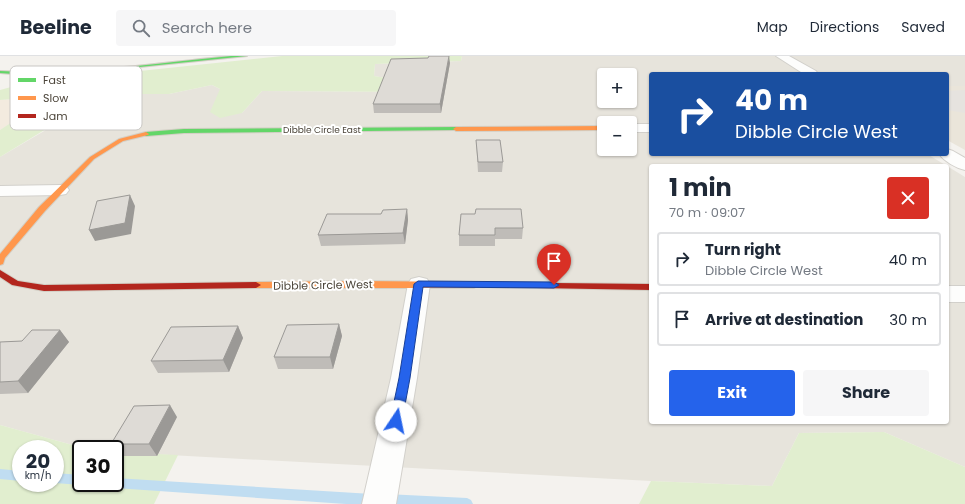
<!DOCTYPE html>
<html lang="en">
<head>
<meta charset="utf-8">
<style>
  :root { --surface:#fff; --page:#f6f6f7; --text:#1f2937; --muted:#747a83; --line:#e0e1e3; --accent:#2563eb }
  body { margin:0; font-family:Poppins,sans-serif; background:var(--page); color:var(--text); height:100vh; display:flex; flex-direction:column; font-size:15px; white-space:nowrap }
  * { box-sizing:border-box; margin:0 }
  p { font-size:13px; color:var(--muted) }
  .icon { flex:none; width:22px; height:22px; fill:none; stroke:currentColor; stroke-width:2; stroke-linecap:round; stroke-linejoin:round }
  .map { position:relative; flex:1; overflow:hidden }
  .sheet { position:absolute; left:649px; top:108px; width:300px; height:260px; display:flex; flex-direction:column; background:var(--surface); border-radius:4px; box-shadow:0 1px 3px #0004 }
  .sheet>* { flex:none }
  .hud { position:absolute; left:649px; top:16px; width:300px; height:84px; border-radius:4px; box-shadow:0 1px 3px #0004; background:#1a4fa0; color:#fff; overflow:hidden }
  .tools { position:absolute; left:597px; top:12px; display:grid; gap:8px }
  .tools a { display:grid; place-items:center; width:40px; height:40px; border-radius:4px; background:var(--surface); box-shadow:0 1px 3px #0004; font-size:20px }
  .speed { position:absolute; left:12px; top:384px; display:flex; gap:8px; font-size:20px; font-weight:700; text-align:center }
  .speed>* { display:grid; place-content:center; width:52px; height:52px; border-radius:50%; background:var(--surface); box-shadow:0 1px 3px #0004; line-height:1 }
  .speed small { font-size:10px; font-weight:400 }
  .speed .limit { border:2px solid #111; border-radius:6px; background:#fff; color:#111 }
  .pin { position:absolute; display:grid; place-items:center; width:34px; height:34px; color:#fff; margin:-41px -17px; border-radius:50% 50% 50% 0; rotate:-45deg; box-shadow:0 0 4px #0007 }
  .pin .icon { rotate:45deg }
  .me { position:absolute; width:44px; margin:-22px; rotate:11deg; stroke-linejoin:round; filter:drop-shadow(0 0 3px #0008) }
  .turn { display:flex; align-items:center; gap:14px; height:84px; padding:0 20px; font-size:18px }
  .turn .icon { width:52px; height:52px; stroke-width:2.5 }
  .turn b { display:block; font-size:28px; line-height:34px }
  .round { display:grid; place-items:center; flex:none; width:42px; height:42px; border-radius:4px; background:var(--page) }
  .overview { display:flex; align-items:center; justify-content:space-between; height:68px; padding:0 20px }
  h1 { font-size:24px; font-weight:700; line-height:30px }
  .cta { display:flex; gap:8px; margin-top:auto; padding:8px 20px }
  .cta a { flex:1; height:46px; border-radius:4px; background:var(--accent); color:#fff; font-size:16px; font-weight:700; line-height:46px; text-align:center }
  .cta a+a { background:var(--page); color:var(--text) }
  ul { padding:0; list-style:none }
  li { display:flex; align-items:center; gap:12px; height:54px; margin:0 8px 6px; padding:0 12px; border:2px solid var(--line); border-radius:4px }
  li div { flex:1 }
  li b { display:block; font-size:15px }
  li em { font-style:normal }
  header { display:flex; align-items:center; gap:24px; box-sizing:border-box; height:56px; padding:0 20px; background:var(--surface); border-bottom:1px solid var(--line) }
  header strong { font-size:19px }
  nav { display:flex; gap:22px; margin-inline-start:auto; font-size:14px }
  .search { width:280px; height:36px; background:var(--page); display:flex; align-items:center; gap:10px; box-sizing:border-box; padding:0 14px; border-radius:4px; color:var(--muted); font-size:15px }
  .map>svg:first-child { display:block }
</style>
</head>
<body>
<header>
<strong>Beeline</strong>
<div class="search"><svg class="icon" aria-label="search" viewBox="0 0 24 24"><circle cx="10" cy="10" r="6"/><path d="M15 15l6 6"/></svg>Search here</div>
<nav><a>Map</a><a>Directions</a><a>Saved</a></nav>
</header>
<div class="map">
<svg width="965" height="448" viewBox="0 0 965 448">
  <rect width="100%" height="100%" fill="#f4f2ee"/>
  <path fill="#e7e4dc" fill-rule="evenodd" d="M462,0H965V30H947V18H651V98H927L947,110H651V366H947V110L965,121V411L884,376L799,377L772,430L651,425L115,396V393H87L0,369V101L56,68L47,59L78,43L100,48L136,38H169L212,29L220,33L242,57L262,35L414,36L434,30L374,20L375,8L461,5ZM604,19H630V45H604ZM604,67H630V93H604Z"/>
  <path fill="#f3ebdf" d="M66,39L78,43L47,59L15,64L0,74V44Z"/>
  <path fill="#eae5da" d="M947,30H965V94L947,84Z"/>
  <path fill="#e1eecf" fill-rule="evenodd" d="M282,0H462L461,5L375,8L374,20L436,30L414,36L262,35L242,57L220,62L210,56L220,33L212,29L169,38H136L100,48L78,43L66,39L0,44V34L26,27Z
    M47,59L56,67L0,101V74L15,64Z
    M0,369L87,393H81V427H115V396L178,399L154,448H0ZM21,393H55V427H21Z
    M884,376L965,411V448H639L651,425L772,430L799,377Z"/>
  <path fill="#e6e3df" d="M965,34V57L947,54V35Z"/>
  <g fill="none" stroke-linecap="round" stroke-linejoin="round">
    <path fill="#c0ddf1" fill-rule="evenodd" d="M0,413L21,415V425L0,423Z
      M55,417L81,419V427H85L81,429L55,427Z
      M115,422L372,438L376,440L378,444L376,448H346L115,432L111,431L109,427H115Z
      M386,438L467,442L471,444L473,448H382L380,444L382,440Z"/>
    <g stroke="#d2d0cb" stroke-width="2">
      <path id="street" d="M776,0H789L816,15L818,18H804Z
        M630,68H651V76H630Z
        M947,93L953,95L965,102V114C956,112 944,105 939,98H947Z
        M60,129L66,130L69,134L66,138L60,139L0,140V130Z
        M419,221L427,223L430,228L417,322L396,448H362L391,322L408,228L411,223Z
        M947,230H965V246H947Z"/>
    </g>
    <g stroke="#d3cfc5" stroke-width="2">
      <path id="fast" d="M231,0H247L71,18L26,19L0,17V15C77,20 155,7 231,0Z
        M456,71L459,73L458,74L184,77L146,80L143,78L146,76L184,73Z"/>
    </g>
    <g stroke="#d3cfc5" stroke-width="2">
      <path id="slow" d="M604,70V74L456,75L453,73L456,71Z
        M146,76L149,78L148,79L123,85L94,103L45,155L5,202L3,208L0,209V198L39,151L90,101L119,83Z
        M358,225L474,226L479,229L474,232H256L251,229L256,226Z"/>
    </g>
    <g stroke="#d3cfc5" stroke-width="2">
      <path id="jam" d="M0,214L18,225L44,229L256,226L261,229L256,232L44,235L12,229L0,221Z
        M474,226L651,228V234L471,231L469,229L471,227Z"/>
    </g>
    <use href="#street" fill="#fdfdfc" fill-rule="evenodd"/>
    <use href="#fast" fill="#63d668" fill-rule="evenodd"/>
    <use href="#slow" fill="#ff974d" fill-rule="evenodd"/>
    <use href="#jam" fill="#b3261e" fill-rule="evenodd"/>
  </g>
  <path fill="#bfbcb8" d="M450,7L441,57H374L373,48Z
    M476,84L503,106L502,116H478Z
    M407,153L408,164L405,188L321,190L318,179L381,158Z
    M461,158L523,172L522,183H495V190H459V179Z
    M339,268L342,280L333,313H278L274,301Z
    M238,270L243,282L229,316L158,317L151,305Z
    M60,274L69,286L28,337L0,338V286L22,285Z
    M177,361L157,400H120L111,388Z"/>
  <path fill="#9b9996" d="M449,0L450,7L441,57L440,48Z
    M130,139L135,150L131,178L95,185L89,174Z
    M407,153L408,164L405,188L403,177Z
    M339,268L342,280L333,313L330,301Z
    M238,270L243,282L229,316L223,304Z
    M60,274L69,286L28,337L18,325Z
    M170,349L177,361L157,400L149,388Z"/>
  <path fill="#dedbd6" stroke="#9b9996" d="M429,0H449L440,48H373L391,3L428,2Z
    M476,84H500L503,106H478Z
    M130,139L125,167L89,174L97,145Z
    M407,153L403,177L318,179L327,158H381L383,154Z
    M476,153H521L523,172H495V179H459L461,158H475Z
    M339,268L330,301H274L287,269Z
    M238,270L223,304L151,305L171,271Z
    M32,274H60L18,325L0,326V286L22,285Z
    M170,349L149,388H111L134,350Z"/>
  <path fill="#2563eb" stroke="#184099" d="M418,225L554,226L559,229L554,232L423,231L410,322L402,365L400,369L396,370L391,369L390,365L399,322L414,228Z"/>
  <g text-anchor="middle" stroke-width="4" stroke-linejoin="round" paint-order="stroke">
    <g font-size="9" fill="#4b4439" stroke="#fff">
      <text x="322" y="77">Dibble Circle East</text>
    </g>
    <g font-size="11" fill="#4b4439" stroke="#fff">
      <text transform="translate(323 229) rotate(-1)" y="4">Dibble Circle West</text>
    </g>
  </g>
  <rect x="10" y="10" width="132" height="64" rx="6" fill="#fff" stroke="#c9c7c4" stroke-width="1"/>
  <rect x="18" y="22" width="18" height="4" fill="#63d668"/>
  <rect x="18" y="40" width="18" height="4" fill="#ff974d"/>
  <rect x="18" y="58" width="18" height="4" fill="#b3261e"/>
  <g font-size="11" fill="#4b4439">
    <text x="43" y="28">Fast</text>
    <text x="43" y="46">Slow</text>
    <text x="43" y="64">Jam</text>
  </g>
</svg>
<div class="tools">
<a>+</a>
<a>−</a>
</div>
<div class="speed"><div>20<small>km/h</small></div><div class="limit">30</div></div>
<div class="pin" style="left:554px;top:229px;background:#d93025"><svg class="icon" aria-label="arrive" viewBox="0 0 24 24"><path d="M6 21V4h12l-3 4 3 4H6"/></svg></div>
<svg class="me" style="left:396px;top:365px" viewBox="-20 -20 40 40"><circle r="19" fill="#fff"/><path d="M0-13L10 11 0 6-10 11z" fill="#2563eb"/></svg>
<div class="hud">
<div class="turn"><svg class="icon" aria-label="right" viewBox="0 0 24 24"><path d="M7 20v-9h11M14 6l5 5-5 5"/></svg><div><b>40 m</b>Dibble Circle West</div></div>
</div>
<section class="sheet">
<div class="overview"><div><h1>1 min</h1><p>70 m · 09:07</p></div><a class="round" style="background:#d93025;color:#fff"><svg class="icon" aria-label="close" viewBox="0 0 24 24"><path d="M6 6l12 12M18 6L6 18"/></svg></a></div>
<ul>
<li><svg class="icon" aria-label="right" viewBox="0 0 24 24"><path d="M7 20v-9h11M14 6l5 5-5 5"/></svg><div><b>Turn right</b><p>Dibble Circle West</p></div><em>40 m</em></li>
<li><svg class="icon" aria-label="arrive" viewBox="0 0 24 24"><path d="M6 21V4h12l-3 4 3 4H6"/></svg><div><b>Arrive at destination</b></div><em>30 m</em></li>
</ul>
<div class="cta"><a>Exit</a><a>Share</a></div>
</section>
</div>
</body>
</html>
